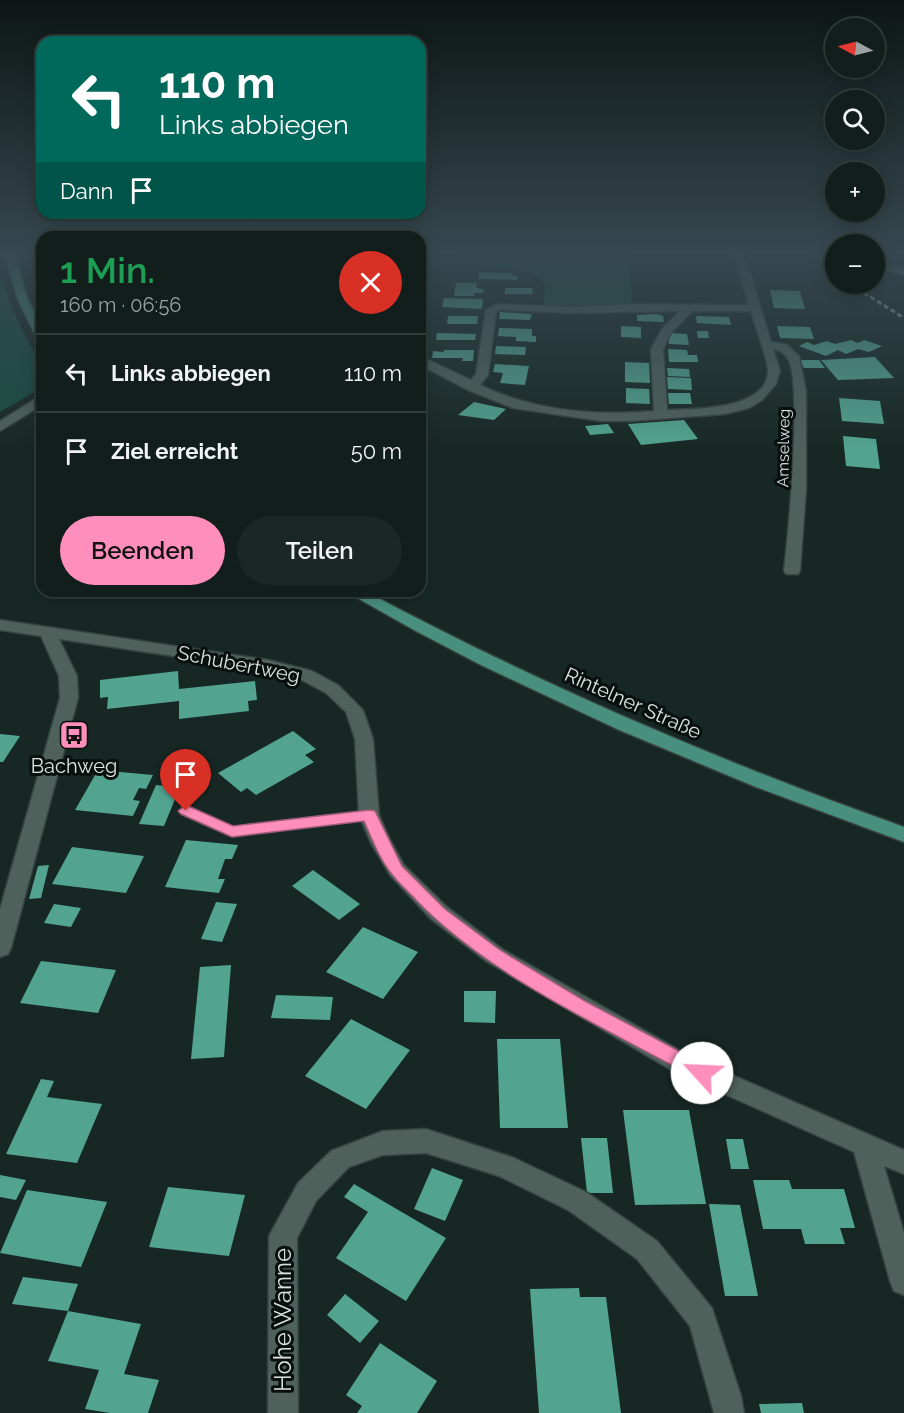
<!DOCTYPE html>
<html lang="de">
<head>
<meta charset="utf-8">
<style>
  :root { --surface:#111e1b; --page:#1a2724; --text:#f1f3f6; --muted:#9ca2a3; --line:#303c3a; --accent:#fe8ebc }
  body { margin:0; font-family:Raleway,sans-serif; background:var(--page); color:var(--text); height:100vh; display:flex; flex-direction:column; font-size:22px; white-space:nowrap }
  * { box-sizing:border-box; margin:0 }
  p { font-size:20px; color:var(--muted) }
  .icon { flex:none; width:33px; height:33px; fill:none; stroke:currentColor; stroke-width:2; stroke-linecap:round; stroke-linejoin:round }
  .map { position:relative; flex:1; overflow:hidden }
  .panel { position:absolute; left:36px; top:231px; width:390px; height:366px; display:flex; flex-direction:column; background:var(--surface); border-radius:18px; box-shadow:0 3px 15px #0003,0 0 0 2px var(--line) }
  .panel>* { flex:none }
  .banner { position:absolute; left:36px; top:36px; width:390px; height:183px; border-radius:18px; box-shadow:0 3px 15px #0003,0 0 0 2px var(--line); background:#00695c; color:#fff; overflow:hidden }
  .needle { width:39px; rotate:277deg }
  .tools { position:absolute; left:825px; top:18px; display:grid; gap:12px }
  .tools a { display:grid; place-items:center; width:60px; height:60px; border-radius:50%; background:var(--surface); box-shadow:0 3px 15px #0003,0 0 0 2px var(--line); font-size:30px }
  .pin { position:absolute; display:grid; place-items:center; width:51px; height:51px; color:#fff; margin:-62px -26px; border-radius:50% 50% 50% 0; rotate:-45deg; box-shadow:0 0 6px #0007 }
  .pin .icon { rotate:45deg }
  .me { position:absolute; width:66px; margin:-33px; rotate:295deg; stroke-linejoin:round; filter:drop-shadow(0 0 4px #0008) }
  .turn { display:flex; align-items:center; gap:21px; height:126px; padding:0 24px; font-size:27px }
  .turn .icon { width:78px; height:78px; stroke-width:2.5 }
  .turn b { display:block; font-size:42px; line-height:51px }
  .then { display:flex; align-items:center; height:57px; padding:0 24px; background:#0003; gap:12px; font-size:22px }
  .round { display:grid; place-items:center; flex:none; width:63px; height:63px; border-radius:32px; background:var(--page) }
  .head { display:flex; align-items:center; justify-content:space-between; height:102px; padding:0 24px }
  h1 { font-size:36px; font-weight:600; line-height:45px; color:#1e9e55 }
  .primary-button { display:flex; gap:12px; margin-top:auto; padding:12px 24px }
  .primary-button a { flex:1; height:69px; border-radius:36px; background:var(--accent); color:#111; font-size:24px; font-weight:600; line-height:69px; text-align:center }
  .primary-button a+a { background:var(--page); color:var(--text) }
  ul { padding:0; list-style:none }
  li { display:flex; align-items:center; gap:18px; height:78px; padding:0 24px; border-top:2px solid var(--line) }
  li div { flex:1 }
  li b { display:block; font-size:22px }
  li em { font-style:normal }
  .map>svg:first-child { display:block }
</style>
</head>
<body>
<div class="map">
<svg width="904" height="1413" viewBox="0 0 904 1413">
  <rect width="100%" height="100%" fill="#172824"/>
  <path fill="#184b40" d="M461,253H629L632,307L543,309L545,283L527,271L493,268L482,262L460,258Z
    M0,277L19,324L42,366V385L38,390L0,412Z"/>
  <path fill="#52a490" d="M479,272L513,273L512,276H517V280L478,279Z
    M456,283H477L476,288L484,289L483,293H474V296H454Z
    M505,288H532L533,294H505Z
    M770,290L800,291L805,309L774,308Z
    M444,298L483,299L482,309L442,307Z
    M500,312L532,314L530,320L499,319Z
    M656,314L663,316L664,322L637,321V315Z
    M448,316H478L477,324H447Z
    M696,316L729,317L731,325L697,323Z
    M621,326L641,327V338L621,337Z
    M777,326L810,327L814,339L780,338Z
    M499,328L532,329V336H536V342L516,341V337L498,336Z
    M697,331H708L709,338H698Z
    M437,333L476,334L475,340H436Z
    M668,333L687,334L689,345L669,344Z
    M851,340L858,343L864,340L882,346L869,352L858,349L846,354L838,350L826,356L799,346L807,342L814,345L827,341L835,344Z
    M496,346L526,347L525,355L495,354Z
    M668,349L687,350L688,355H697L698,362H669Z
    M444,350H474L473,361H462L463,358H432L433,351L444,352Z
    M875,357L894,378L838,380L821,360Z
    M798,360H819L825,368H804Z
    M625,362L649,363L650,383L625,382Z
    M495,364L529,366L525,385L500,383L503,373L493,372Z
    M667,368L689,369L690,377L668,376Z
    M667,377L691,378L692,390L668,389Z
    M626,388L649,389L650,404L626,403Z
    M668,393H690L692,404H669Z
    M839,398L880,401L884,424L842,421Z
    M474,402L506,409L494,420L458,415Z
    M684,420L698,439L641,445L628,424Z
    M608,424L614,433L590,435L585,426Z
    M843,436L876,439L880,469L846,466Z
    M178,671L179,689L255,681L257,700L248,701L249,711L179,719V701L107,709L108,697L100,698V680Z
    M293,731L316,749L305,755L314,762L256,795L247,788L241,792L218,773Z
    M0,734L20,736L3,762H0Z
    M98,770L153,775L146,789L139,788L133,800L140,801L133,816L75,810Z
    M156,785L180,787L164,826L139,824Z
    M186,840L238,845L232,859H225L218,879H225L219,893L165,887Z
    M72,847L144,856L126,893L52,884Z
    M49,865L41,898L29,899L38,866Z
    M313,870L360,904L339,920L292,886Z
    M216,902L237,904L222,942L201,939Z
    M54,904L81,908L71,927L44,923Z
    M363,927L418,952L383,999L326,972Z
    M41,961L116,970L98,1013L20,1003Z
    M231,965L224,1057L191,1059L200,967Z
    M464,991H496L495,1023L464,1022Z
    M276,995L333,997L330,1020L271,1018Z
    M351,1019L410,1050L366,1109L305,1076Z
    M497,1039H560L568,1128H500Z
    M41,1079L54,1081L47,1097L102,1104L77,1163L6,1154Z
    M623,1110H689L706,1204L635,1205Z
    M581,1138H607L613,1193H587Z
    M726,1139H743L749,1169H731Z
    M432,1168L463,1180L445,1221L414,1209Z
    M0,1175L26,1180L16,1200L0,1197Z
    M753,1180H789L792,1189H844L855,1228H840L845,1244H805L801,1229H763Z
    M354,1184L446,1238L406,1301L336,1258L368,1212L344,1197Z
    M168,1187L245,1195L229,1256L149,1247Z
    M27,1190L107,1202L81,1267L0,1253Z
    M709,1204L740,1205L758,1296H725Z
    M23,1277L78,1284L68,1311L12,1304Z
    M579,1288L580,1297H606L621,1413H539L530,1289Z
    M345,1294L379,1321L360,1343L327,1315Z
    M68,1311L141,1324L124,1374L159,1380L148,1413H110L85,1409L99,1370L48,1361Z
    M380,1343L437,1381L417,1413H357L362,1406L346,1395Z
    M802,1403L804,1413H761L759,1404Z"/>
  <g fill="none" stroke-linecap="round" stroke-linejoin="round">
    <g stroke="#35433f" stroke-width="4">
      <path id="lane" d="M186,807L233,828L369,811L373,812L375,815L373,818L369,819L232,836L182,814L180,811L182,808Z"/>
    </g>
    <g stroke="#35433f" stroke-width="3">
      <path id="street" d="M731,253H741L746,260L771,342L787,345L799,356L806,391V489L800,571L798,574H786L784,571C788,536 803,383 788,359C785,353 779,350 773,349L780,371L776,384L762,400L749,408L725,414L631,421H601L513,408L468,390L420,365V356L471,380L476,374L486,310L498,304L572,307L632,304L749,305L736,260ZM499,310L572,313L680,311L662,329L651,349L654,411C596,416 534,411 480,385L488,375L496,312ZM692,311H751C755,326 767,356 768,370C769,410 693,409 667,410L663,349L670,334Z
        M42,395V405L0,431V421Z
        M0,620L268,660L312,671L338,685L363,710L373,739L379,815L391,842L404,865L447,907L502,949L691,1057L904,1150V1174L884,1166L904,1233V1295L894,1291L890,1281L854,1152L673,1071L486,961L431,919L390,875L371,843L359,815L355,739L346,712L326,693L300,679L267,670L59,639L77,676L78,698L11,948L8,954L0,957V909L60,698L59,676L41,636L0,630Z
        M426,1129L514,1158L586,1192L657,1241L712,1308L741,1396L744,1413H714L690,1326L637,1259L568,1210L499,1176L426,1153L383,1155L349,1167L316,1201L297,1238L298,1413H268L269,1236L298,1183L331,1151L383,1131Z"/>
    </g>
    <g stroke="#35433f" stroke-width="3">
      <path id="secondary" d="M874,260L904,269V275L874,266Z"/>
    </g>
    <g stroke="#35433f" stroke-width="3">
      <path id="primary" d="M4,253H14L28,300L42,326V340L36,337L18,300Z
        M345,591H365C539,684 718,761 904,827V842L756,787L617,729L481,665L414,630Z"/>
    </g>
    <use href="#lane" fill="#4e615b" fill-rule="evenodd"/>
    <use href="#street" fill="#4e615b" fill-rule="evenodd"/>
    <use href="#secondary" fill="#4c786d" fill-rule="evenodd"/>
    <use href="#primary" fill="#498f7e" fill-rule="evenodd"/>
    <path stroke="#9faca8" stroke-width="3" stroke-dasharray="5 3" stroke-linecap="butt" d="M813,253L836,273
      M850,284L904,318"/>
  </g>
  <linearGradient id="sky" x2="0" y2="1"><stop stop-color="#0d1614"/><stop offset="0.56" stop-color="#364850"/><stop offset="1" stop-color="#364850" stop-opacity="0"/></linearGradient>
  <rect width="904" height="451" fill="url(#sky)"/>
  <path fill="#fe8ebc" stroke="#a55c7a" stroke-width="1.5" d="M186,805L233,826L369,810L375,811L402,866L445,909L500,950L585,1001L709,1067L711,1073L709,1078L702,1081L696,1078C604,1028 488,975 416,900C408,891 398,883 391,873C379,858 372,839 364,821L232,837L181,814L178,811Z"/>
  <defs>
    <g id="bus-square" transform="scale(1.5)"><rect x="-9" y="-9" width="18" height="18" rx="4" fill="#fe8ebc" stroke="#080f0d"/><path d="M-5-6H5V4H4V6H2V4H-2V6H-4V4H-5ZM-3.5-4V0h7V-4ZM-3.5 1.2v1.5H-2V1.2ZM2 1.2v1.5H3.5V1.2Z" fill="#111"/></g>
  </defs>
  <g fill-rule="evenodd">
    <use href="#bus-square" x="74" y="735"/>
  </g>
  <g text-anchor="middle" stroke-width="6" stroke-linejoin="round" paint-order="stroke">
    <g font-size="16" fill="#d8e3df" stroke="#080f0d">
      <text transform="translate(783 448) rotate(-89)" y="6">Amselweg</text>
    </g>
    <g font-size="20" fill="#d8e3df" stroke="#080f0d">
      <text transform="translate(239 664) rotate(11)" y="7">Schubertweg</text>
      <text transform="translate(633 703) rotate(24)" y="7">Rintelner Straße</text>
    </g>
    <g font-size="20" fill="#d8e3df" stroke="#080f0d">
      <text x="74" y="773">Bachweg</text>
    </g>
    <g font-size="24" fill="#d8e3df" stroke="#080f0d">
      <text transform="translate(283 1320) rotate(-90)" y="8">Hohe Wanne</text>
    </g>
  </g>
</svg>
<div class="tools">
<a><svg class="needle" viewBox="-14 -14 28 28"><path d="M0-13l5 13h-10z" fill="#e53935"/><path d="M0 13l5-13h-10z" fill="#9ca2a3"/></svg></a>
<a><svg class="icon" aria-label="search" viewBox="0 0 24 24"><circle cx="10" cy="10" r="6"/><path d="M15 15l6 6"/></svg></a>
<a>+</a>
<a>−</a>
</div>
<div class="pin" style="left:186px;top:811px;background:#d93025"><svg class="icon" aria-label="arrive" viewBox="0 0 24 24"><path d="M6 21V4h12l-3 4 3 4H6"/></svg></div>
<svg class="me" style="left:702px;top:1073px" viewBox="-20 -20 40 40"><circle r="19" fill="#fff"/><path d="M0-13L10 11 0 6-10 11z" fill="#fe8ebc"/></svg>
<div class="banner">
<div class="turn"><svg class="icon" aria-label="left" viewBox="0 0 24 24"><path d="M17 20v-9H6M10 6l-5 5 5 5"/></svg><div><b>110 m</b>Links abbiegen</div></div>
<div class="then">Dann<svg class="icon" aria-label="arrive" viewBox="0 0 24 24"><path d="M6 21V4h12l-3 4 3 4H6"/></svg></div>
</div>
<section class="panel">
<div class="head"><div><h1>1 Min.</h1><p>160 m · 06:56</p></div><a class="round" style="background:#d93025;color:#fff"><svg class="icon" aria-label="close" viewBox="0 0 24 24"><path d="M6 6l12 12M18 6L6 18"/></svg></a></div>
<ul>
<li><svg class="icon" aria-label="left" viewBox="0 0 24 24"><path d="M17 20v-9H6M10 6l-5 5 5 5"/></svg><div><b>Links abbiegen</b></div><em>110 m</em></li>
<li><svg class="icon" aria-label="arrive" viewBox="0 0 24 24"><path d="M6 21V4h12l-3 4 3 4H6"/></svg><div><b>Ziel erreicht</b></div><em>50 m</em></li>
</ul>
<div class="primary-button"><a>Beenden</a><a>Teilen</a></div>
</section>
</div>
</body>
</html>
